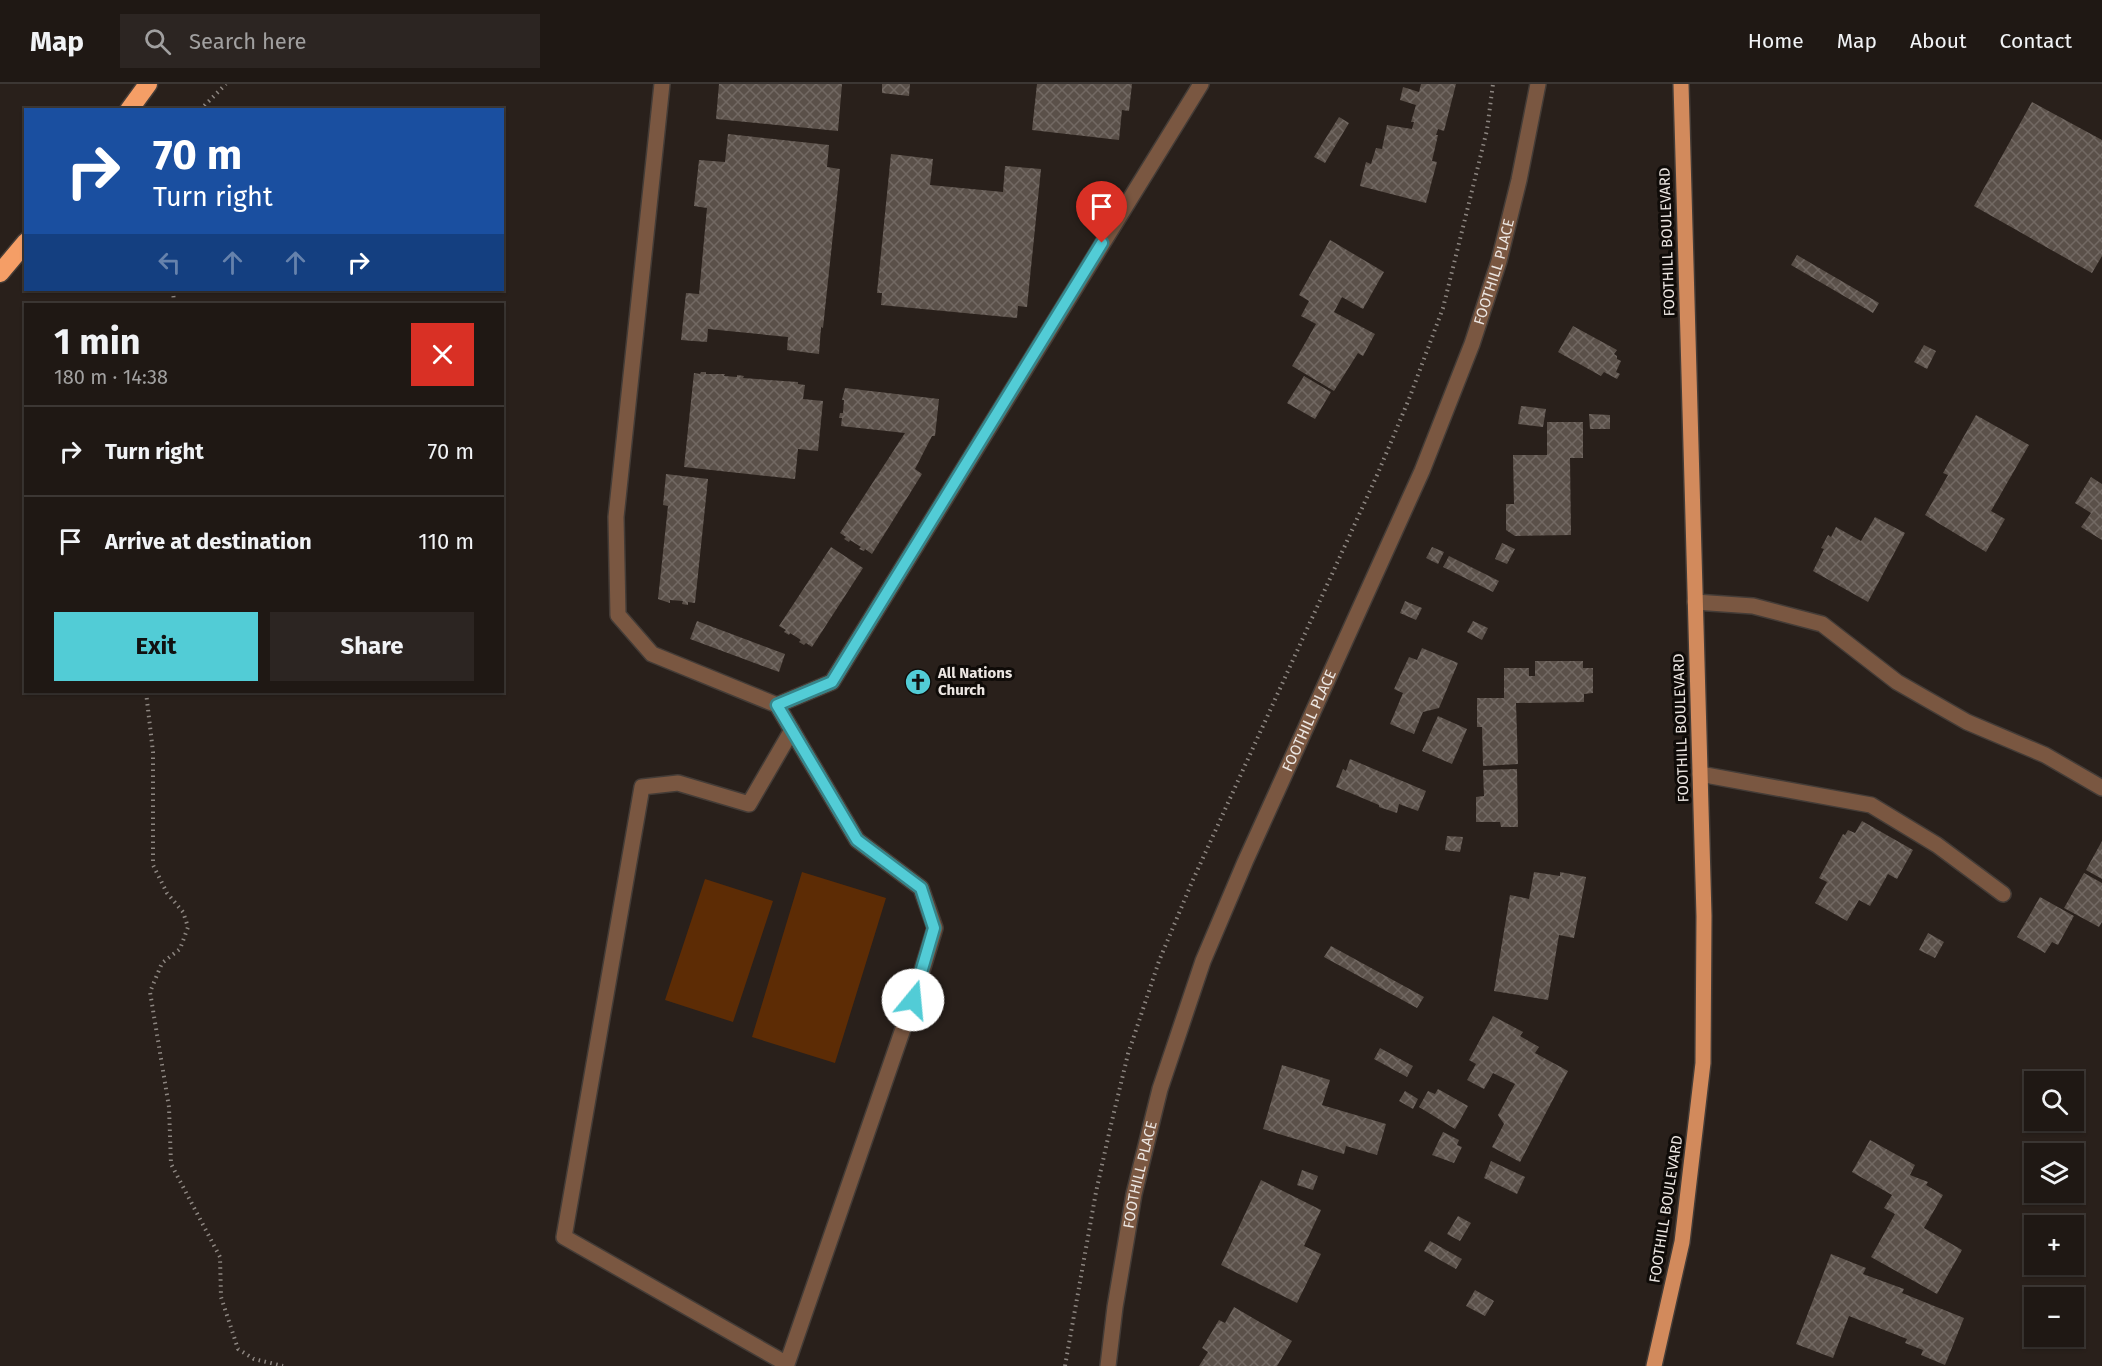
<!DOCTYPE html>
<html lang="en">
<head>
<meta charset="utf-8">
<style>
  :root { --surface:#1f1814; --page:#2c2522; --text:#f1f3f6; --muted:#a1a0a0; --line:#3c3734; --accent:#52ccd6 }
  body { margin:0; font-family:"Fira Sans",sans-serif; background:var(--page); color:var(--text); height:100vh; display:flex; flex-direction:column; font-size:22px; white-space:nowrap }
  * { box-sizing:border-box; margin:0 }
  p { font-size:20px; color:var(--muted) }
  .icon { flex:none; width:33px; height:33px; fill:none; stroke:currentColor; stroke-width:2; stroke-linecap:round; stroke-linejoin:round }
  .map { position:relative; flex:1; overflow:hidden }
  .sheet { position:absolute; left:24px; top:219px; width:480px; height:390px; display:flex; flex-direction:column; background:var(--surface); border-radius:0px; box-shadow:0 2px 4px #0004,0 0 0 2px var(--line) }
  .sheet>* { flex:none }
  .hud { position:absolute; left:24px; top:24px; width:480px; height:183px; border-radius:0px; box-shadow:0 2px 4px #0004,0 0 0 2px var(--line); background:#1a4fa0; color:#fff; overflow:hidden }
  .fabs { position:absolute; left:2024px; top:987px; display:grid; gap:12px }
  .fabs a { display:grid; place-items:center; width:60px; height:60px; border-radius:0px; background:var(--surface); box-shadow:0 2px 4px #0004,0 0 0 2px var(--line); font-size:30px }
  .pin { position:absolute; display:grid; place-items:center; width:51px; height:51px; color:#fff; margin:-62px -26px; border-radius:50% 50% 50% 0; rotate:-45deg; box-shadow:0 0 6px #0007 }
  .pin .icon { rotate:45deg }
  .me { position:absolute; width:66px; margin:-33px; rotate:17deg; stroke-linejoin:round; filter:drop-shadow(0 0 4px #0008) }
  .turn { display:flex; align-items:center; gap:21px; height:126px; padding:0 30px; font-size:27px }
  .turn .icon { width:78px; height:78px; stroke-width:2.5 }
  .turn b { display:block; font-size:42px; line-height:51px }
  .lanes { display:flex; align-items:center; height:57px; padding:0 30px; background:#0003; justify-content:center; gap:30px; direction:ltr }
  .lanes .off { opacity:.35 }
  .round { display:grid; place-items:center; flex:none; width:63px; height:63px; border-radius:0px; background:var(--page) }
  .head { display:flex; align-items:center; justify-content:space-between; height:102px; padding:0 30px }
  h1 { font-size:36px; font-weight:700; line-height:45px }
  .button { display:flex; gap:12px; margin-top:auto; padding:12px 30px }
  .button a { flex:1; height:69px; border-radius:0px; background:var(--accent); color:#111; font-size:24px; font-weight:700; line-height:69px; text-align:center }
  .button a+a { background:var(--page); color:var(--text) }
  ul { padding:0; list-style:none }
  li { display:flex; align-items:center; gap:18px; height:90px; padding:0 30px; border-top:2px solid var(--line) }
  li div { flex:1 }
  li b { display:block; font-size:22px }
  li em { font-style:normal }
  header { display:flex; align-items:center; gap:36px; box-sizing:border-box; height:84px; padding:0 30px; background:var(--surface); border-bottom:2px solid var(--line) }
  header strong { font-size:28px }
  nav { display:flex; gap:33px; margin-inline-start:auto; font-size:21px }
  .search { width:420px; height:54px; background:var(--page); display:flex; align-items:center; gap:15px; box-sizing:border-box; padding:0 21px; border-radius:0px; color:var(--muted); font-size:22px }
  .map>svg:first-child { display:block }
</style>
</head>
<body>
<header>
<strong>Map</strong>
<div class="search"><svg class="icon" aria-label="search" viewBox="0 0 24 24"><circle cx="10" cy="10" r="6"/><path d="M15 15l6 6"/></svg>Search here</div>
<nav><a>Home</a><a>Map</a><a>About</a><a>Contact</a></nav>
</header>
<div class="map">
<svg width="2102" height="1282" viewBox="0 0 2102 1282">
  <defs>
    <pattern id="building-cross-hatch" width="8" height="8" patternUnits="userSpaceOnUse" patternTransform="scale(1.5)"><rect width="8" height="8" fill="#5a5049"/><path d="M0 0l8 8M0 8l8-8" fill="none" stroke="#726963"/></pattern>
  </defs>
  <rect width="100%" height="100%" fill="#29201b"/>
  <path fill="#5d2c05" d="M802,788L886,814L835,979L752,953Z
    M705,795L773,817L733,938L665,916Z"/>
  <path fill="url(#building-cross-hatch)" d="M719,0H842L838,47L716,35Z
    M882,0H910L909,12L882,9Z
    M1037,0H1132L1129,27L1122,26L1119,56L1032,46Z
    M1421,0H1456L1444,47L1438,45L1436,51H1438L1432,77L1437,78L1426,119L1360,102L1366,78L1371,80L1376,64L1382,65L1387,41L1412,45L1414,38H1411L1416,21L1400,16L1403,3L1419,8Z
    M2032,18L2102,56V172L2092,189L1974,122Z
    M1339,33L1349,39L1325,79L1314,73Z
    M728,50L829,61L827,83L840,85L823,244L821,243L819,270L787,266L788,253L708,245L707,258L681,256L686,209L699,210L707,124L694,122L699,76L725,78Z
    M891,70L933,75L930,101L1003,108L1005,82L1041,85L1027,223L1018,222L1017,234L881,221L882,209H877Z
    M1330,156L1384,188L1363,225L1342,213L1334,228L1375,250L1363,272L1358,269L1334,307L1292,282L1316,240L1301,232L1309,217L1299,211Z
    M1797,171L1879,219L1873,229L1791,181Z
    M1573,242L1617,266L1614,270L1617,272V275L1621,277L1616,288L1620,290L1617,295L1604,288L1601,292L1558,268Z
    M1924,261L1936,267L1927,285L1914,278Z
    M701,288H706V290H725L724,292L737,293V291L744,292L743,294L798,298V300L805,301L803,315L823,317L818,367L798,365L795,395L684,383L694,289L700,290Z
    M1304,292L1331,308L1315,335L1287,319Z
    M845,304L939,315L935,352H932L915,385L922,390L872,470L865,465L864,467L859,465L861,463L850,456L849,458L844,455L846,453L840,449L905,349L841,342L842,334H839L840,329H843L844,316H842Z
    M1521,322L1546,325L1543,343L1518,340Z
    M1589,330L1610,331V345H1590Z
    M1976,331L2029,361L1991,427L2005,435L1986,468L1925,431L1948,391L1943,389Z
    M1547,338H1583V374H1570L1571,451L1515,452L1506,446V420H1514L1513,371H1547Z
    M666,390L708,395L695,519L688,518V521L682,520L683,517L670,516V519L658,515L668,422L663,421Z
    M2091,393L2102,400V456L2081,443L2091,429L2075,419Z
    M1875,433L1905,449L1868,518L1813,487L1824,465L1821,464L1828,451L1831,453L1836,443L1861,457Z
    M1502,459L1515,465L1507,480L1495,475Z
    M831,463L863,484L812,563L806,559L804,561L799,558L801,556L790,549L789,551L784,548L786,546L779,542Z
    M1432,463L1444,468L1438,480L1426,474Z
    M1449,472L1499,497L1493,508L1443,483Z
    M1405,517L1422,524L1416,536L1400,529Z
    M697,537L785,570L779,588L690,555Z
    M1473,537L1488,544L1482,556L1467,548Z
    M1422,564L1458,579L1439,624L1423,628L1414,650L1390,640L1403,609L1394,605L1409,573L1417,576Z
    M1535,577H1583V584H1593V609L1584,610V618L1516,619L1518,680L1483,682L1482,643H1477V614H1504V584H1529V592H1535Z
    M1438,632L1467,645L1452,680L1422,667Z
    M1350,675L1426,707L1418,727L1399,720L1397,729L1379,723V721L1336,703L1343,685L1346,687Z
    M1517,685L1518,743H1501L1500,738H1476V713L1484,712L1483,686Z
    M1862,737L1913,766L1897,795L1888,790L1870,822L1859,816L1847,837L1815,819L1827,798L1819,794L1843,750L1845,751L1848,746L1855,749Z
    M1447,752L1463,753L1460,768L1445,766Z
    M2102,757V795L2086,786Z
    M1534,788L1560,792V788L1586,793L1574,854L1559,851L1548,916L1494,907L1510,811L1529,815Z
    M2084,789L2102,799V838L2099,843L2064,824Z
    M2040,813L2074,832L2058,861L2052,858L2045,869L2017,853Z
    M1928,849L1944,858L1935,874L1919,866Z
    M1331,862L1424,913L1417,924L1324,873Z
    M1493,932L1523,948L1520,952L1539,963L1535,969L1568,987L1520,1078L1492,1063L1504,1040L1498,1031L1515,1000L1493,989L1484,1005L1467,996L1476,980L1469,976Z
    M1380,964L1413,982L1407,993L1374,975Z
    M1282,981L1330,996L1322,1021L1386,1040L1377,1071L1346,1062L1344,1070L1263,1045Z
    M1438,1005L1468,1022L1455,1045L1419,1023L1428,1007L1435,1010Z
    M1405,1007L1418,1015L1413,1025L1399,1017Z
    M1443,1048L1459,1056L1457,1061L1462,1063L1454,1079L1432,1071Z
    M1870,1056L1915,1081L1910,1091L1928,1098L1926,1101L1943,1111L1924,1144L1962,1166L1937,1210L1871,1173L1895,1130L1884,1124L1892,1111L1852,1088Z
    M1491,1077L1525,1093L1517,1110L1484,1094Z
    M1302,1086L1318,1092L1313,1106L1297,1101Z
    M1261,1096L1321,1126L1304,1162L1321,1170L1297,1219L1221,1181Z
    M1458,1132L1471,1139L1460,1157L1447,1150Z
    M1430,1157L1462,1175L1456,1185L1424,1167Z
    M1831,1170L1866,1184L1863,1190L1904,1205L1902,1209L1964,1234L1945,1281L1921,1271L1923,1266L1905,1259L1907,1255L1849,1232L1833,1274L1796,1260Z
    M1475,1206L1494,1217L1485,1232L1466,1222Z
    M1234,1223L1292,1257L1277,1282H1199L1208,1268L1202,1264L1219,1236L1225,1239Z"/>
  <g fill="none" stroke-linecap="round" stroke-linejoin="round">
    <g stroke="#443c37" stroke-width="18">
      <path id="lane" d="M662,0L616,433L618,531L652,570L777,621L832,598L1201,0
        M1695,518L1753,522L1822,540L1897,598L1967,638L2045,671L2102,704
        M777,621L857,756L921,804L935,844L913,916L787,1280L564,1153L642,703L678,699L749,720L792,646
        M1700,690L1871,721L1937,761L2003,810"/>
    </g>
    <g stroke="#443c37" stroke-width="18">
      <g id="street">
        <path id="s1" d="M1108,1282L1115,1223L1134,1110L1160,1005L1203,877L1245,778L1422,387L1472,260L1499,177L1519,96L1538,0"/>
      </g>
    </g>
    <g stroke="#443c37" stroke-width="18">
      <path id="primary" d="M1654,1282L1682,1158L1703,979L1704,832L1681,0"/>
    </g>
    <g stroke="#443c37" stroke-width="21">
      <path id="highway" d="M129,26L148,0
        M0,189L26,158"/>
    </g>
    <path stroke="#8d8681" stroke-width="4" stroke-dasharray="1.5 4.5" stroke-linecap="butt" d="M200,26L226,0
      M173,206L174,220
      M146,608L153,668V781L167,809L183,828L188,843L180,865L162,879L150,908L169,1023L171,1080L220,1173L221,1213L238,1265L254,1275L283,1282
      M1065,1282L1096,1108L1110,1045L1128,970L1159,877L1192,798L1378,389L1409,315L1443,224L1487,46L1493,0"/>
    <use href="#lane" stroke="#7a5741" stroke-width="15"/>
    <use href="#street" stroke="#7a5741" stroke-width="15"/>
    <use href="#primary" stroke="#d28a5c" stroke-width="15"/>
    <use href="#highway" stroke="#f59e66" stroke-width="18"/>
  </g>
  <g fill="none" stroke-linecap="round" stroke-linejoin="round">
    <g stroke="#35858b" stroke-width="15">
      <path id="route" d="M913,916L934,844L921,804L857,756L777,621L832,598L1102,159"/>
    </g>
    <use href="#route" stroke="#52ccd6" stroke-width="10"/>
  </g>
  <defs>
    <g id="church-disc" transform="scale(1.35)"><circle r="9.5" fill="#52ccd6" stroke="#0f0b08"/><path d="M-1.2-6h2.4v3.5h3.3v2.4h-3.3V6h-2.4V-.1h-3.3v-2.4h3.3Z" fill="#111"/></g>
  </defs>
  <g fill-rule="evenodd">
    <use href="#church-disc" x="918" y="598"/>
  </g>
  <g text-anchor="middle" stroke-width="6" stroke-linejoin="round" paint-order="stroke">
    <g font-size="15" fill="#ece6e2" stroke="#0f0b08">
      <text transform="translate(1667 158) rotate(-92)" y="5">FOOTHILL BOULEVARD</text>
      <text dy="5" stroke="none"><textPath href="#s1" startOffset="1166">FOOTHILL PLACE</textPath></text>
      <text dy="5" stroke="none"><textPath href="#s1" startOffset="680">FOOTHILL PLACE</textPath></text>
      <text transform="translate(1681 644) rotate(-92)" y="5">FOOTHILL BOULEVARD</text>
      <text dy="5" stroke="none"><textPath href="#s1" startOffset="194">FOOTHILL PLACE</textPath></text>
      <text transform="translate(1666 1125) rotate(-81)" y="5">FOOTHILL BOULEVARD</text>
    </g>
    <g font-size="15" font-weight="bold" fill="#ece6e2" stroke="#0f0b08" text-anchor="start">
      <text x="938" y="594">All Nations<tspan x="938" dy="17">Church</tspan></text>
    </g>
  </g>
</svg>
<div class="fabs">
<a><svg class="icon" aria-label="search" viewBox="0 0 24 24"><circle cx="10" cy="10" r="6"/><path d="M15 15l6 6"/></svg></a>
<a><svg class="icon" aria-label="layers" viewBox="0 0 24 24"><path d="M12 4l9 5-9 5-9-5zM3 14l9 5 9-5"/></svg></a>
<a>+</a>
<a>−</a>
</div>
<div class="pin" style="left:1102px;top:159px;background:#d93025"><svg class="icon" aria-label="arrive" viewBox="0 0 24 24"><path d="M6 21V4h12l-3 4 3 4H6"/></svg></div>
<svg class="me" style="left:913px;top:916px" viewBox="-20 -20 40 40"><circle r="19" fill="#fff"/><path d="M0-13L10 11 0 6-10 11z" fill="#52ccd6"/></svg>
<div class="hud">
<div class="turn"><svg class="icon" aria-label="right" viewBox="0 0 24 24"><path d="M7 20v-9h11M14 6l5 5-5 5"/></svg><div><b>70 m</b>Turn right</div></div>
<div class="lanes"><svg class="icon off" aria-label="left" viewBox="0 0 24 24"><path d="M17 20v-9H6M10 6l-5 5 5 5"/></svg><svg class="icon off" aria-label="ahead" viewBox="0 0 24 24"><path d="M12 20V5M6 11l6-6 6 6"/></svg><svg class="icon off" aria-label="ahead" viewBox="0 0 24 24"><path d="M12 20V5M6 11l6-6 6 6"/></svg><svg class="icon" aria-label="right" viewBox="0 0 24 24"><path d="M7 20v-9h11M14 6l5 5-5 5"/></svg></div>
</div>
<section class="sheet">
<div class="head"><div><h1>1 min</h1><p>180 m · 14:38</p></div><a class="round" style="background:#d93025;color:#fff"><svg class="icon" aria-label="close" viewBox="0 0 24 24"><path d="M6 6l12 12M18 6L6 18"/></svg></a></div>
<ul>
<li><svg class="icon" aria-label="right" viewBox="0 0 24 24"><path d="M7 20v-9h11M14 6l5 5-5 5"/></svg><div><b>Turn right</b></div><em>70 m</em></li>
<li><svg class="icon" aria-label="arrive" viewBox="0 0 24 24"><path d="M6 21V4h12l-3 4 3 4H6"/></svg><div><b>Arrive at destination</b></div><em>110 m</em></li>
</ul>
<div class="button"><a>Exit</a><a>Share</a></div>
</section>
</div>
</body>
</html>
